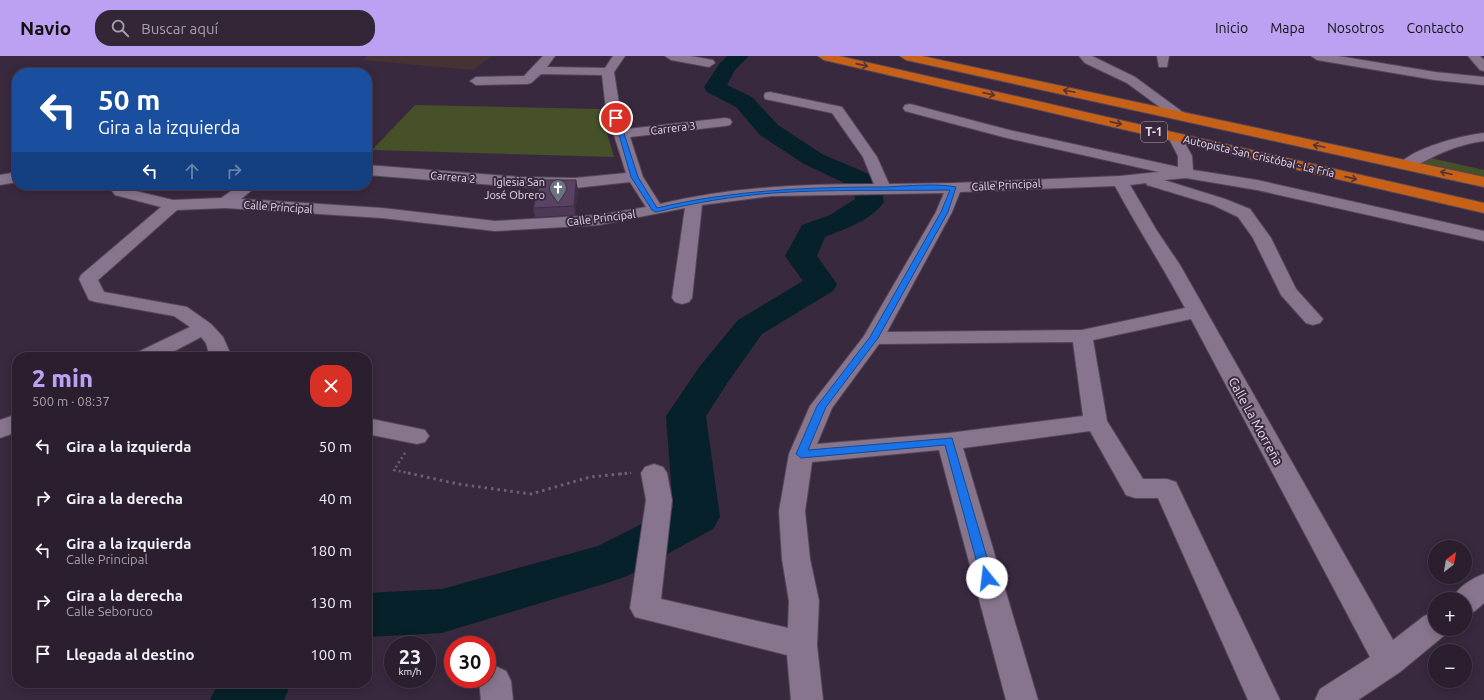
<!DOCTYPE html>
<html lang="es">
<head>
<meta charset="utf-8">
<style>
  :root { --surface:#2b1f2f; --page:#332737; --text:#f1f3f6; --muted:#a6a2aa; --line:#473d4b; --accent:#bca0f2 }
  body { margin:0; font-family:Ubuntu,sans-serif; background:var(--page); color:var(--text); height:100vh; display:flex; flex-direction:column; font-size:15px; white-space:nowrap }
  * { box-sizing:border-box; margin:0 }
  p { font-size:13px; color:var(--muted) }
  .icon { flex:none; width:22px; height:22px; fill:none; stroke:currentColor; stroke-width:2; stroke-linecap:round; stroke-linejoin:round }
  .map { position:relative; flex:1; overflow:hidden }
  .drawer { position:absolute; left:12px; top:296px; width:360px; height:336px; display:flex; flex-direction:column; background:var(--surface); border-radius:16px; box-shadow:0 2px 10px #0003,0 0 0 1px var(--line) }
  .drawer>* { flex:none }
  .hud { position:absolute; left:12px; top:12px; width:360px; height:122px; border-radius:16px; box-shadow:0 2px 10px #0003,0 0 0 1px var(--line); background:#1a4fa0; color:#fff; overflow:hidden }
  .needle { width:26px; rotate:31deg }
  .tools { position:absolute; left:1428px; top:484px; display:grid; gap:8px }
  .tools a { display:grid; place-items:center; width:44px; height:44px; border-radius:50%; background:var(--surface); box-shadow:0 2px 10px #0003,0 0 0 1px var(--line); font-size:20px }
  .speed { position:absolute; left:384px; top:580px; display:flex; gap:8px; font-size:20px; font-weight:700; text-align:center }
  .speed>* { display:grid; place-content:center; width:52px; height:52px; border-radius:50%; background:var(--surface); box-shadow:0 2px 10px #0003,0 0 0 1px var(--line); line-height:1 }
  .speed small { font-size:10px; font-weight:400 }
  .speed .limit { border:6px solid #d22; background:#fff; color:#111 }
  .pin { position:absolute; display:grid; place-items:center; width:34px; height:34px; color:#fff; margin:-17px; border:2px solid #fff; border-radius:50%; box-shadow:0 1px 4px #0007 }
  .me { position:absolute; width:44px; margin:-22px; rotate:344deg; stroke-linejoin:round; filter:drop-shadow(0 0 3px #0008) }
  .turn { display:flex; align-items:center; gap:14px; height:84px; padding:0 20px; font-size:18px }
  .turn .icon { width:52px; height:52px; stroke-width:2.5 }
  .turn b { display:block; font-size:28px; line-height:34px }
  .lanes { display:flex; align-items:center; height:38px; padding:0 20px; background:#0003; justify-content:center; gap:20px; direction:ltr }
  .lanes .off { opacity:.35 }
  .round { display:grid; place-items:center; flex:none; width:42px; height:42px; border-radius:16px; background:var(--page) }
  .summary { display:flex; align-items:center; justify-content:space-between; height:68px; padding:0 20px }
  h1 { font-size:24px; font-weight:800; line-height:30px; color:var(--accent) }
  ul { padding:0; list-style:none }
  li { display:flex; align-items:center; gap:12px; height:52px; padding:0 20px }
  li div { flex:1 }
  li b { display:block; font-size:15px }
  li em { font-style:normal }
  header { display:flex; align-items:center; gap:24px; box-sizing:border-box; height:56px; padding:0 20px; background:var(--accent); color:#111 }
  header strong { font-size:19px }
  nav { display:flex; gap:22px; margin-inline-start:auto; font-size:14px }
  .search { width:280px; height:36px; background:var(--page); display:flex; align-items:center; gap:10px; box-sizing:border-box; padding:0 14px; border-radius:16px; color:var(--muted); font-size:15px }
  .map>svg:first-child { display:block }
</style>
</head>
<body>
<header>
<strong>Navio</strong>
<div class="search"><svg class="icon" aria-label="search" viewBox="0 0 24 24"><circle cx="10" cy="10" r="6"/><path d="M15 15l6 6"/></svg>Buscar aquí</div>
<nav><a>Inicio</a><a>Mapa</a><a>Nosotros</a><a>Contacto</a></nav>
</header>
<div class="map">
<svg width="1484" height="644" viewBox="0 0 1484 644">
  <rect width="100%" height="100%" fill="#39293f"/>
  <path fill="#463232" d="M368,0H492L473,14L362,4Z"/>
  <path fill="#465029" d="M415,49L600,53L614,101L372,94Z
    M1422,100L1484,114V126L1407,109Z"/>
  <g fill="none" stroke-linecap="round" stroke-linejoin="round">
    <path fill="#06212a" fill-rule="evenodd" d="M727,0H749L735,14L727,29L752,41L778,69L822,98L876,121L880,127L884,146C872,164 845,173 825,181L817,200L837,228L833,235L762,278L728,326L706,360L720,461L713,473L627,520L610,526L442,577L367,581V537L442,533L598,490L673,452L666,360L700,310L738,264L803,225L785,200L802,169L830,159L855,143L853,131L804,108L760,79L736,51L707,36L704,31L720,7Z
      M218,627H291L284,644H210Z"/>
    <g stroke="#544758" stroke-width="2">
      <path id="minor" d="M543,0H555L547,11L605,12L613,0H625L614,16L620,54L627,73L725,62L730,63L732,66L730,69L725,70L630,81L643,121L660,148C731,131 801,128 874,128L863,101L832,57L765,43L764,40L765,37L770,36L842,51L877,101L889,128L954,127L1120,120L1159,116L1007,82L905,55L903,52L905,49L910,48L1009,74L1178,111V100L1168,81L1170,78H1180L1192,100L1193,114L1257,124L1484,175V185L1257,134L1186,122L1164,124L1225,143L1250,153L1271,182L1296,233L1323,263L1320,267L1313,269L1306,267L1281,239L1253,182L1238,161L1213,149L1147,129L1146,127L1130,129L1157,175L1180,209L1393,584L1424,560L1435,556V573H1448L1446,578L1400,616L1358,644H1315L1320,633L1370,601L1191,263L1093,284L1107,365L1143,423H1167L1176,426L1280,644H1248L1158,442H1135L1126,439L1090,375L963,392L1038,644H1006L939,394L812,406L805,455L810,503L819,545L817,589L823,644H791L787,599L635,561L630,552L646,444L641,417L645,411L654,408L663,411L667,417L672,444L661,543L788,572L789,545L782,503L779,455L789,398L810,350L864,280L936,156L944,137L772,140L702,149L692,242L689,246L682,248L675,246L672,242L685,152L599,169L495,175L382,162L225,152L177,154L98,224L104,236L187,251L211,268L223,281L232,301H210L206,287L201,281L163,301H135L138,296L190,271L174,260L96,246L89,244L79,223L81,219L161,151L115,139L108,129H124L127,133L173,144L221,142L240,129H258L241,143L382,152L495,165L599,159L646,151L630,126L575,132L520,131L367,119V109L520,121L575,122L626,117L606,54L602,19L541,18L531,27L527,28L476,29L470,25L476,21L524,20ZM1115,130C1137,171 1163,211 1185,252L1082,274L887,276L952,156L960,136ZM1073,286L1083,360L949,377L817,388L832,352L879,288Z
        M665,0H690L713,4L715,7L709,11L671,4Z
        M1079,0H1092L1135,21L1188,60L1186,63H1176L1127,27L1085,7Z
        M1157,0H1169L1167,11H1159Z
        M1311,0H1338L1435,16L1484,21V29L1435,24L1317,4Z
        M1468,0H1480L1484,4V15L1480,14Z
        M1484,77V85C1458,88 1435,99 1412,112H1402L1399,109C1411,92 1464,79 1484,77Z
        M17,116V126L0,129V119Z
        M17,358V376L0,382V364Z
        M367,362L425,374L429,380L425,386L417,388L367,378Z
        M1484,518V547L1475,555L1465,558V543H1452C1458,531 1472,522 1484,518Z
        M495,610L506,615L511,625L513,644H481L479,625L480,623H487V613Z"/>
    </g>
    <g stroke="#544758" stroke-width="2">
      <path id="motorway" d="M818,0H839L1484,147V157L824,4Z
        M900,0H922L1484,121V131L906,4Z"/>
    </g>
    <path stroke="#6e5f73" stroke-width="2.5" stroke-dasharray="2 3" stroke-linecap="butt" d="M405,397L394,414L413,418
      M620,418L631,417"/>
    <path stroke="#6e5f73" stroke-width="3" stroke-dasharray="2.5 4" stroke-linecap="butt" d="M408,417L458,428L531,438L590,421L630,417"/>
    <use href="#minor" fill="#87758e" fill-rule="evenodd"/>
    <use href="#motorway" fill="#c76118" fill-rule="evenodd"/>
  </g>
  <path fill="#4d3955" d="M578,133L575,159L535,161L533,152Z"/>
  <path fill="#3f2e45" d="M576,124L578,133L575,159L574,150Z"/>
  <path fill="#5a4263" stroke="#3f2e45" d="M541,124H576L574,150L533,152Z"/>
  <defs><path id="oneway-shaft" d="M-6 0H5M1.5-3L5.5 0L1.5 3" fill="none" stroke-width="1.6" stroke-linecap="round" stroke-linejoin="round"/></defs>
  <g stroke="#553437">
    <use href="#oneway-shaft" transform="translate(862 9) rotate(13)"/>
    <use href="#oneway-shaft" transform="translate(1069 35) rotate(-168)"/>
    <use href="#oneway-shaft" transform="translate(989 38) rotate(13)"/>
    <use href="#oneway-shaft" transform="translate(1116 67) rotate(13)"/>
    <use href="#oneway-shaft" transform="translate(1319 90) rotate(-168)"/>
    <use href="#oneway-shaft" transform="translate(1446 117) rotate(-167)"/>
    <use href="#oneway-shaft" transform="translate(1351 122) rotate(13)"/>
  </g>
  <path fill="#1a73e8" stroke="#114b97" d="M614,61L619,62L638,121L657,152C733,134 809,131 886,131C907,130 937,127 956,131L948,156L878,282L826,351L808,394L952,382L993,522L991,525L987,527L983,525L981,522L945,389L801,402L796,398L817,350L870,281L941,156L950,134C891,135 832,133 773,137C733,140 694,147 656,156L652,154L631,121Z"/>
  <defs>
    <g id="church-pin" transform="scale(0.9)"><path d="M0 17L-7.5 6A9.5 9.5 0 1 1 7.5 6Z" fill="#6b7280" stroke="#39293f"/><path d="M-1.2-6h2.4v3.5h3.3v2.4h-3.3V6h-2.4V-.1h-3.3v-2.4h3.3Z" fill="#fff"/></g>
  </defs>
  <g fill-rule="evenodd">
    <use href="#church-pin" x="558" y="132"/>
  </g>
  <g text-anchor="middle" stroke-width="4" stroke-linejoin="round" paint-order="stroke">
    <g font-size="11" fill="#e7ddeb" stroke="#39293f">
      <text transform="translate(673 72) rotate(-7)" y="4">Carrera 3</text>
      <text transform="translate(1259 100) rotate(13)" y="4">Autopista San Cristóbal - La Fría</text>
      <text transform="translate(453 121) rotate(5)" y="4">Carrera 2</text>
      <text transform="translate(1006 129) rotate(-3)" y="4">Calle Principal</text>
      <text transform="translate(278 151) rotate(4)" y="4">Calle Principal</text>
      <text transform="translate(601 162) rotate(-7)" y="4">Calle Principal</text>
    </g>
    <g font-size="11" fill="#e7ddeb" stroke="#39293f" text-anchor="end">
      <text x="545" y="130">Iglesia San<tspan x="545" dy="13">José Obrero</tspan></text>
    </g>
    <rect fill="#39293f" stroke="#b3a7b7" stroke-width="1" x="1141" y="66" width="26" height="20" rx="3"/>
    <g font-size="12" font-weight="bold" fill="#e7ddeb">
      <text x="1154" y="80">T-1</text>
    </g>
    <g font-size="13" fill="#e7ddeb" stroke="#39293f">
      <text transform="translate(1256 365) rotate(61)" y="5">Calle La Morreña</text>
    </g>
  </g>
</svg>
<div class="tools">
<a><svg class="needle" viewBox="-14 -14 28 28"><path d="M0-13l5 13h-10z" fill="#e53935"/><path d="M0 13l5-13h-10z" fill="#a6a2aa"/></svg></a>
<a>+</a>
<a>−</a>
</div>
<div class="speed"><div>23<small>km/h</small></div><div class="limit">30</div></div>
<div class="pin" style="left:616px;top:62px;background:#d93025"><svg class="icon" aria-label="arrive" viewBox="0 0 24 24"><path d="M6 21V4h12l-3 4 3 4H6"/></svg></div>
<svg class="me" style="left:987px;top:522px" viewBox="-20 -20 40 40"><circle r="19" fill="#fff"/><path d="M0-13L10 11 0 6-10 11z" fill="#1a73e8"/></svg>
<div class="hud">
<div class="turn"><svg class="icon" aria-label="left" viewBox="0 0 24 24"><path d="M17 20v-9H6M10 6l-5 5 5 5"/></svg><div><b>50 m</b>Gira a la izquierda</div></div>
<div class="lanes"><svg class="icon" aria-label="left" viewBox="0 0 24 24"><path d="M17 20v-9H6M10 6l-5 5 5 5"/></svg><svg class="icon off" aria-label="ahead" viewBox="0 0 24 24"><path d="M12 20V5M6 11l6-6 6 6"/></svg><svg class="icon off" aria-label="right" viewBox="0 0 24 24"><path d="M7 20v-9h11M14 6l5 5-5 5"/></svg></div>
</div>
<section class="drawer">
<div class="summary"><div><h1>2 min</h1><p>500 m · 08:37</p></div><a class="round" style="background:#d93025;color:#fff"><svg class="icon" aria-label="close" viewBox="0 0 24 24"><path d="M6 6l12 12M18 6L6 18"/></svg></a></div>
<ul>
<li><svg class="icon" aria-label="left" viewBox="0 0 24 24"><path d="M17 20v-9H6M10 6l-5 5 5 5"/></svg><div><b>Gira a la izquierda</b></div><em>50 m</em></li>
<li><svg class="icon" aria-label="right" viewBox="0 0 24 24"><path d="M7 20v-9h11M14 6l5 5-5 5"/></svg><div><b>Gira a la derecha</b></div><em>40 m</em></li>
<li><svg class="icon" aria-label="left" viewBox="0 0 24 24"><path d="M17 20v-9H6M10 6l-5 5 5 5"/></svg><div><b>Gira a la izquierda</b><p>Calle Principal</p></div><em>180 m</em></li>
<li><svg class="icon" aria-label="right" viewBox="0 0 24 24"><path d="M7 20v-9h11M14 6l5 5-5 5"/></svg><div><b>Gira a la derecha</b><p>Calle Seboruco</p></div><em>130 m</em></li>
<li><svg class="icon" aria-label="arrive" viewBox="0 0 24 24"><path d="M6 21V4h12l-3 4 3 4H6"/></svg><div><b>Llegada al destino</b></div><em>100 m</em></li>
</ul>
</section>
</div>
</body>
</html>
